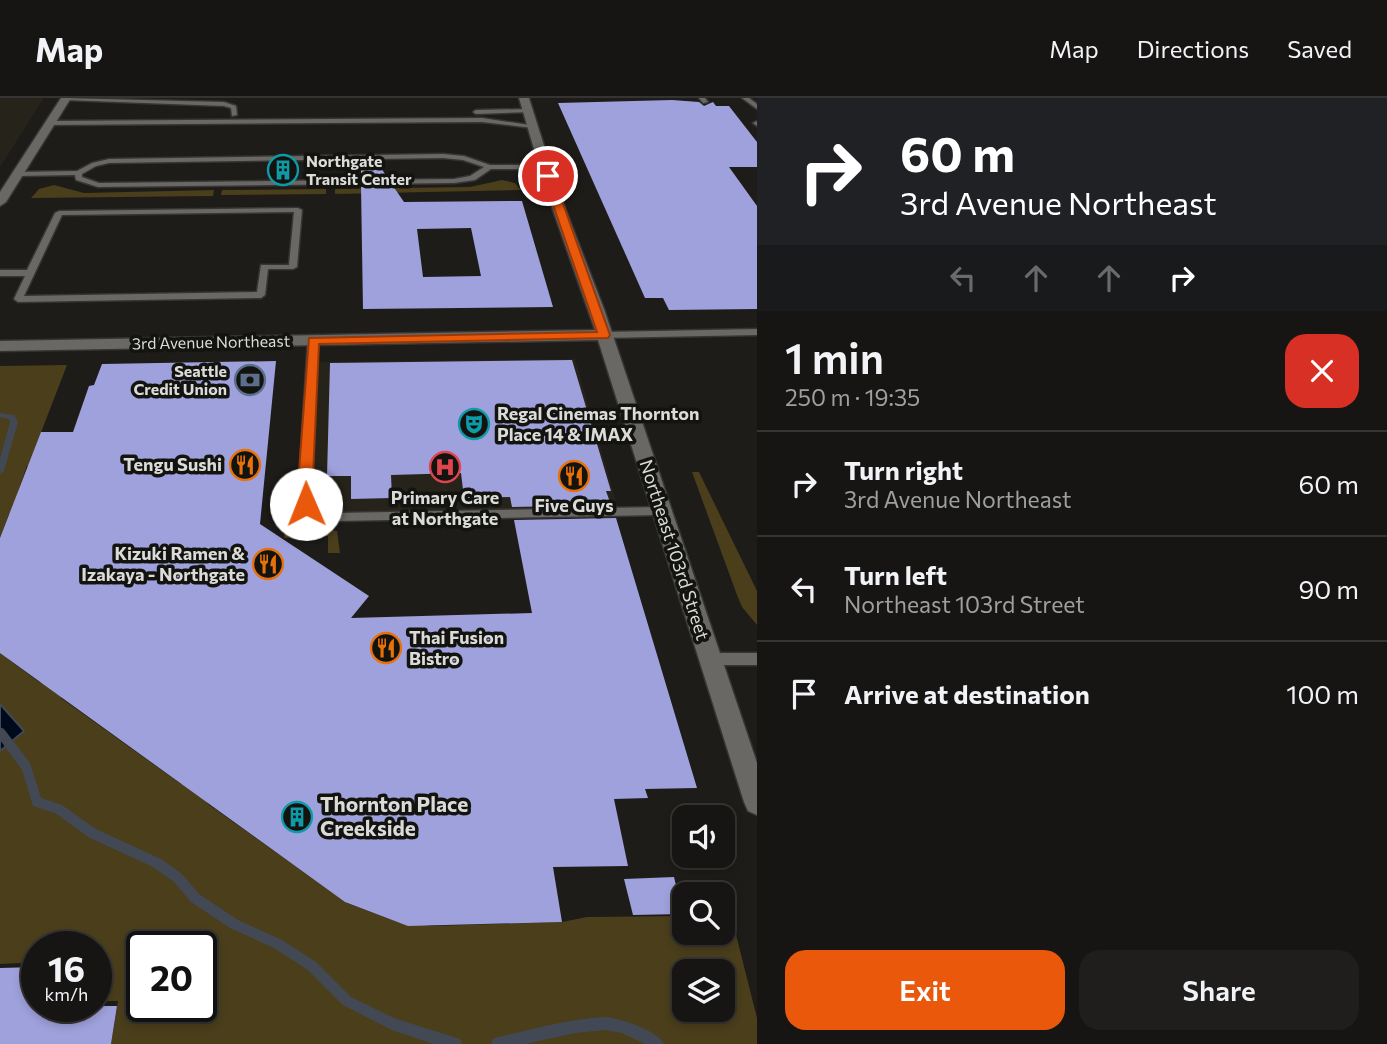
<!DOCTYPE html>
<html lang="en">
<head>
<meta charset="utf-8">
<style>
  :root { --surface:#161513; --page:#1f1e1c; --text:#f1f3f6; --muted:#9e9fa0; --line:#353433; --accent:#ea580c }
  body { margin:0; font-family:Commissioner,sans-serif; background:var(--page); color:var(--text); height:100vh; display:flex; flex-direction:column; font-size:26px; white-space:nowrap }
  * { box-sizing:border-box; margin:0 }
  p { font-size:23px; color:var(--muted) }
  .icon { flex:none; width:38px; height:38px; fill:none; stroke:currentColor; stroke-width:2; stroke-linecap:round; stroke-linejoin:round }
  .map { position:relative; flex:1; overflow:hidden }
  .details { display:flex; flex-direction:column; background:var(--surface); width:630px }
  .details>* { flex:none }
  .guide { background:#202124; color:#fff; overflow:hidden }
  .controls { position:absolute; left:672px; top:707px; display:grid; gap:14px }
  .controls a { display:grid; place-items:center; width:63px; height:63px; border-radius:14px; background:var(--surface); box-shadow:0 4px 10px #0003,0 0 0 2px var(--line); font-size:35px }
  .speed { position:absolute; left:21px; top:833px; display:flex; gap:14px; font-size:35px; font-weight:700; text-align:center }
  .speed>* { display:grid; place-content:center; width:91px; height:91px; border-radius:50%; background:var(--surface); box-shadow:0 4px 10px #0003,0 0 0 2px var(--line); line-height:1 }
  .speed small { font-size:18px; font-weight:400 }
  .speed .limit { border:4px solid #111; border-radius:10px; background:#fff; color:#111 }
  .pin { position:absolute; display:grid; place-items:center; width:60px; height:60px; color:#fff; margin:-30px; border:4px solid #fff; border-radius:50%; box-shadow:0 2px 7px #0007 }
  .me { position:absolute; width:77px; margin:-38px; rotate:359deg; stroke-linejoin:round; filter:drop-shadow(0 0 5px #0008) }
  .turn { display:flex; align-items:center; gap:24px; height:147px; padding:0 28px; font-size:32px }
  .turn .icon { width:91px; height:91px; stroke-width:2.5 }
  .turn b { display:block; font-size:49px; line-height:60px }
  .lanes { display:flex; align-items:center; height:66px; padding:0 28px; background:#0003; justify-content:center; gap:35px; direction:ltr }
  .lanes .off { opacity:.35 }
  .round { display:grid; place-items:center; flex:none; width:74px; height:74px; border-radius:21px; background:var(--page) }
  .head { display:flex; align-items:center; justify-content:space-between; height:119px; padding:0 28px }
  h1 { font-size:42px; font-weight:600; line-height:52px }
  .cta { display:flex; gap:14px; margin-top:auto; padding:14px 28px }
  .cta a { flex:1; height:80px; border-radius:21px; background:var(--accent); color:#fff; font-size:28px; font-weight:600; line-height:80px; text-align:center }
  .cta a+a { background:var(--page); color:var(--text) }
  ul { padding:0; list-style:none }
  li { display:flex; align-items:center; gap:21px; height:105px; padding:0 28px; border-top:2px solid var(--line) }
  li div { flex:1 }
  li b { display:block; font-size:26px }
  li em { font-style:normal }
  header { display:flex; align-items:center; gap:42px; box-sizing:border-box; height:98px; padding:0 35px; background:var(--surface); border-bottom:2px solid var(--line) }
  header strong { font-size:33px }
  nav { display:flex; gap:38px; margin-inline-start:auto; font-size:24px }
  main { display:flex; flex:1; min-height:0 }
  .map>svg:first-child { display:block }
</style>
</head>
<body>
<header>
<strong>Map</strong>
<nav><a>Map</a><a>Directions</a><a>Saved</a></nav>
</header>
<main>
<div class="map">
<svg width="757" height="946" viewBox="0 0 757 946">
  <rect width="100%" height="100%" fill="#1d1c19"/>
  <path fill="#26231b" d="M0,0H44L0,69Z
    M575,261L619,414L327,419L306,406L311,264Z"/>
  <path fill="#4a3e1b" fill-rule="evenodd" d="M502,82L515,85L521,92L335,96V91L470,89Z
    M54,87L84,95L214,92L213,98L31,100L39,91Z
    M326,91V96L221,97L222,92Z
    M67,267L35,350L32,368H27L17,396L14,416H9L0,440V268Z
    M692,374H699L757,493V527L742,509L737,497Z
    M285,427L337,433L340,455H328V438L284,440Z
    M0,535L8,561L39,584L68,593L61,600L181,686L188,679L208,706L347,805L398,824L431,828L562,824L587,819L684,818V835H723V817H731L757,920V946H111L118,903H96V849H37V869H21V865L0,866ZM142,849H201V908H142ZM684,873H723V912H684Z"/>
  <path fill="#000a1d" stroke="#424955" stroke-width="2" d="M0,606L24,633L0,653Z"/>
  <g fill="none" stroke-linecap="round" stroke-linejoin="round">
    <path fill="#424955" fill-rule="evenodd" d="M0,315L14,317L18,324L4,373L0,376V360L10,324L9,321L0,319Z
      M0,629L4,631L30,665L41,700L62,707L96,731L161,761L182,776L199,796L238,822L282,842L316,864L351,899L394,920L460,941L462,946H434L392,932L343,907L308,872L274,850L230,830L191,804L174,784L153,769L88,739L55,715L33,708L22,672L0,642Z
      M605,919C622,921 655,931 664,946H645L622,935L605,932L575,935L525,946H491L493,941L498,939C534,931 568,921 605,919Z"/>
  </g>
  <path fill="#9fa1dc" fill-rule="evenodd" d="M672,2L699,4L704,8L713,4L716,8H729L757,44V69H729L757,108V211L669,212L663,200H645L558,5Z
    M361,64H377L387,79H361Z
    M393,88L404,104L522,103L553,209L363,211L361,89ZM471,130L481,178L423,179L417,131Z
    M572,262L611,393H606L611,407L512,409L510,399L464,400L461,375L391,377L392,400L351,401V378H327L330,265Z
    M276,263L260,426L369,498L351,520L532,515L514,422L616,420L697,690L645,691L648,700L614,701L628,768L553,769L562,824L408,828L345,804L0,555V440L41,334H73L89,288L94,287L102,266Z
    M674,779L683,816L633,817L624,781Z
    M37,869V908H117L111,946H0V870Z"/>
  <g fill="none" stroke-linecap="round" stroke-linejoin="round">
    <g stroke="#363534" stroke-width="3">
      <path id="lane" d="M62,0L224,4L236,8L237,17L232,18L231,10L224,8L65,2Z
        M699,0H705L708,4L703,5Z
        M742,0H749L757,6V11Z
        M529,11L531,14L476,16L473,14L476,12Z
        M482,20L536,28L533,30L482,24L49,27L46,25L49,23Z
        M757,23V28L753,25Z
        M443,56L464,58L490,67H545L549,69L545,71H491L475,82L454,85L98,89L76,82L75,77L18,78L14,76L18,74L77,73L92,65L109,61ZM443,60L463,62L484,69L470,78L454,81L99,85L82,79V76L96,68L109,65Z
        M298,110L302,112L297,169L293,171H268L265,197L261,200L18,204L14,201L25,178H0V172H27L55,115L59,113ZM294,114L289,167H261L257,194L24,198L62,117Z
        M757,231V237L604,240L599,237L604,234Z
        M313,239L318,242L310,400C315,411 324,414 336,415L660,409L666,413L660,417L336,423C318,422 306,417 298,400L308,242Z
        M710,555H757V567H710L705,565L703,561L705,557Z"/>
    </g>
    <g stroke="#363534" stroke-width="3">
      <path id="secondary" d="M61,0H71L6,104L0,108V94Z
        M519,0H529L558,92L604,211L757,665V717L748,713L744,704L598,242L0,253V243L595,232L546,92Z"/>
    </g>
    <use href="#lane" fill="#696865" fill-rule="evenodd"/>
    <use href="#secondary" fill="#696865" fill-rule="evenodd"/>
  </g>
  <path fill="#ea580c" stroke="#983908" stroke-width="2" d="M548,75L553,78L610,237L608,240L319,246L312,400L314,406L306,412L301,410L297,400L309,240L597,234L543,78Z"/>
  <defs>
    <g id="building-ring" transform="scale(1.575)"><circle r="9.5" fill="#131310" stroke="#0f9aa8" stroke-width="1.5"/><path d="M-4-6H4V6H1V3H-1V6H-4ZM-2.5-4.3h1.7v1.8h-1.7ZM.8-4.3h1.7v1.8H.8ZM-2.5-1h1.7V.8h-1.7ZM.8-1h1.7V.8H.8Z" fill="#0f9aa8"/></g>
    <g id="bank-ring" transform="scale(1.575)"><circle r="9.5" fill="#131310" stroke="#5c6f8a" stroke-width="1.5"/><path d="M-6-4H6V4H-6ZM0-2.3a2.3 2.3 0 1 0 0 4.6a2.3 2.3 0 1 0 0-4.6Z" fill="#5c6f8a"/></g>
    <g id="theatre-ring" transform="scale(1.575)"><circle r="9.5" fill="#131310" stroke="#0f9aa8" stroke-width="1.5"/><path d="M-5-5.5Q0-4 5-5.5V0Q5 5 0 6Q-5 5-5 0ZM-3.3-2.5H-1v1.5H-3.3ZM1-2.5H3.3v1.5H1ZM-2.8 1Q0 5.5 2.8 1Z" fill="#0f9aa8"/></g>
    <g id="restaurant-ring" transform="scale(1.575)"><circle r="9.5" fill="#131310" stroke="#e8710a" stroke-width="1.5"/><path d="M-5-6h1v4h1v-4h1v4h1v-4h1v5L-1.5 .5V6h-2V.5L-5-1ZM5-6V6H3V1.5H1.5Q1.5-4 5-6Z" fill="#e8710a"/></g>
    <g id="hospital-ring" transform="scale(1.575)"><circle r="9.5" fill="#131310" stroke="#e0444e" stroke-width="1.5"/><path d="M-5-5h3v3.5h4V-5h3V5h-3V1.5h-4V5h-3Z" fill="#e0444e"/></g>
  </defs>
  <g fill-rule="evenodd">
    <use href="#building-ring" x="283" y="72"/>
    <use href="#bank-ring" x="250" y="282"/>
    <use href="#theatre-ring" x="474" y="326"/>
    <use href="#restaurant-ring" x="245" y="367"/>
    <use href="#hospital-ring" x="445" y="369"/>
    <use href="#restaurant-ring" x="574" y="378"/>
    <use href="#restaurant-ring" x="268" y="466"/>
    <use href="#restaurant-ring" x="386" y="550"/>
    <use href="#building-ring" x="297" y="719"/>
  </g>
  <g text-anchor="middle" stroke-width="7" stroke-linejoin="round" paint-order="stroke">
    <g font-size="16" font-weight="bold" fill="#dbdbd9" stroke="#131310" text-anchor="start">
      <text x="306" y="69">Northgate<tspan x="306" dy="18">Transit Center</tspan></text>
      <text x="227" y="279" text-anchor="end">Seattle<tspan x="227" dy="18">Credit Union</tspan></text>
    </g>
    <g font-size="16" fill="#dbdbd9" stroke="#131310">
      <text transform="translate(211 244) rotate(-1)" y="6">3rd Avenue Northeast</text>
    </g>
    <g font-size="18" font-weight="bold" fill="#dbdbd9" stroke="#131310" text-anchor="start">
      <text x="497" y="322">Regal Cinemas Thornton<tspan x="497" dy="21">Place 14 &amp; IMAX</tspan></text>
      <text x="222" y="373" text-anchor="end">Tengu Sushi</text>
      <text x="445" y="406" text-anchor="middle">Primary Care<tspan x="445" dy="21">at Northgate</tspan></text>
      <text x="574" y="414" text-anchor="middle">Five Guys</text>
      <text x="245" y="462" text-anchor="end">Kizuki Ramen &amp;<tspan x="245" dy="21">Izakaya - Northgate</tspan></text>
      <text x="409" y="546">Thai Fusion<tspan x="409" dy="21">Bistro</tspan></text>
    </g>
    <g font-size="18" fill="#dbdbd9" stroke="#131310">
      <text transform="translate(674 452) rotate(72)" y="6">Northeast 103rd Street</text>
    </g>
    <g font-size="21" font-weight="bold" fill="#dbdbd9" stroke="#131310" text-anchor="start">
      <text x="320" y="714">Thornton Place<tspan x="320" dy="24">Creekside</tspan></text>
    </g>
  </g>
</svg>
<div class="controls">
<a><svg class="icon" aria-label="sound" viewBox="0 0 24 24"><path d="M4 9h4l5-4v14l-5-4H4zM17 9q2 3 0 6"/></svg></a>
<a><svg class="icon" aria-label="search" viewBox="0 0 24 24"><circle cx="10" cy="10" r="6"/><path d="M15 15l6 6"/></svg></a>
<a><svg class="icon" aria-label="layers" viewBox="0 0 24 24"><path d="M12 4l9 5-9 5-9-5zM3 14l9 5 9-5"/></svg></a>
</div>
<div class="speed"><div>16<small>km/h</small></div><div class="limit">20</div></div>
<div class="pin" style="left:548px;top:78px;background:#d93025"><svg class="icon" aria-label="arrive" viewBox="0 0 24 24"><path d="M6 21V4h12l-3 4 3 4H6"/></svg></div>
<svg class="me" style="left:306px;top:406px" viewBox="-20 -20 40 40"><circle r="19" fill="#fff"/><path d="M0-13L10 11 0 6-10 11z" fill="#ea580c"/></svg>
</div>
<section class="details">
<div class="guide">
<div class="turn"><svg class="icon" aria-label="right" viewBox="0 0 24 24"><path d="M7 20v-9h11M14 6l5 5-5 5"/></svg><div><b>60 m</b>3rd Avenue Northeast</div></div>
<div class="lanes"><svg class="icon off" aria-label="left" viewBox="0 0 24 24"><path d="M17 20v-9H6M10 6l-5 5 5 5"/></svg><svg class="icon off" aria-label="ahead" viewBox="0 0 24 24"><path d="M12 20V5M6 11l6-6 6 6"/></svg><svg class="icon off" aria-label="ahead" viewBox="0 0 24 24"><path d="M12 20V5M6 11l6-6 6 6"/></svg><svg class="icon" aria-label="right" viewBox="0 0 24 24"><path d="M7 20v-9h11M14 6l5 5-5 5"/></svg></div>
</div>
<div class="head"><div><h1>1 min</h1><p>250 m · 19:35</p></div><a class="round" style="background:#d93025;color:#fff"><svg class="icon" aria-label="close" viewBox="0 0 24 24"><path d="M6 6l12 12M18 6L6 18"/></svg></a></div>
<ul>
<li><svg class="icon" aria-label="right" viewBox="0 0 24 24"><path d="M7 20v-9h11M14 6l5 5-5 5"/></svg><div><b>Turn right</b><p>3rd Avenue Northeast</p></div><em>60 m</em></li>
<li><svg class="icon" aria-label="left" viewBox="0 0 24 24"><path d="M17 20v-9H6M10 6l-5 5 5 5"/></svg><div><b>Turn left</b><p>Northeast 103rd Street</p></div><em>90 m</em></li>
<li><svg class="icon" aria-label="arrive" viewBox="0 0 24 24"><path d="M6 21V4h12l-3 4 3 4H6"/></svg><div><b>Arrive at destination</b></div><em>100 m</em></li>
</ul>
<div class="cta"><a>Exit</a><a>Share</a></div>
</section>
</main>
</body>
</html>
